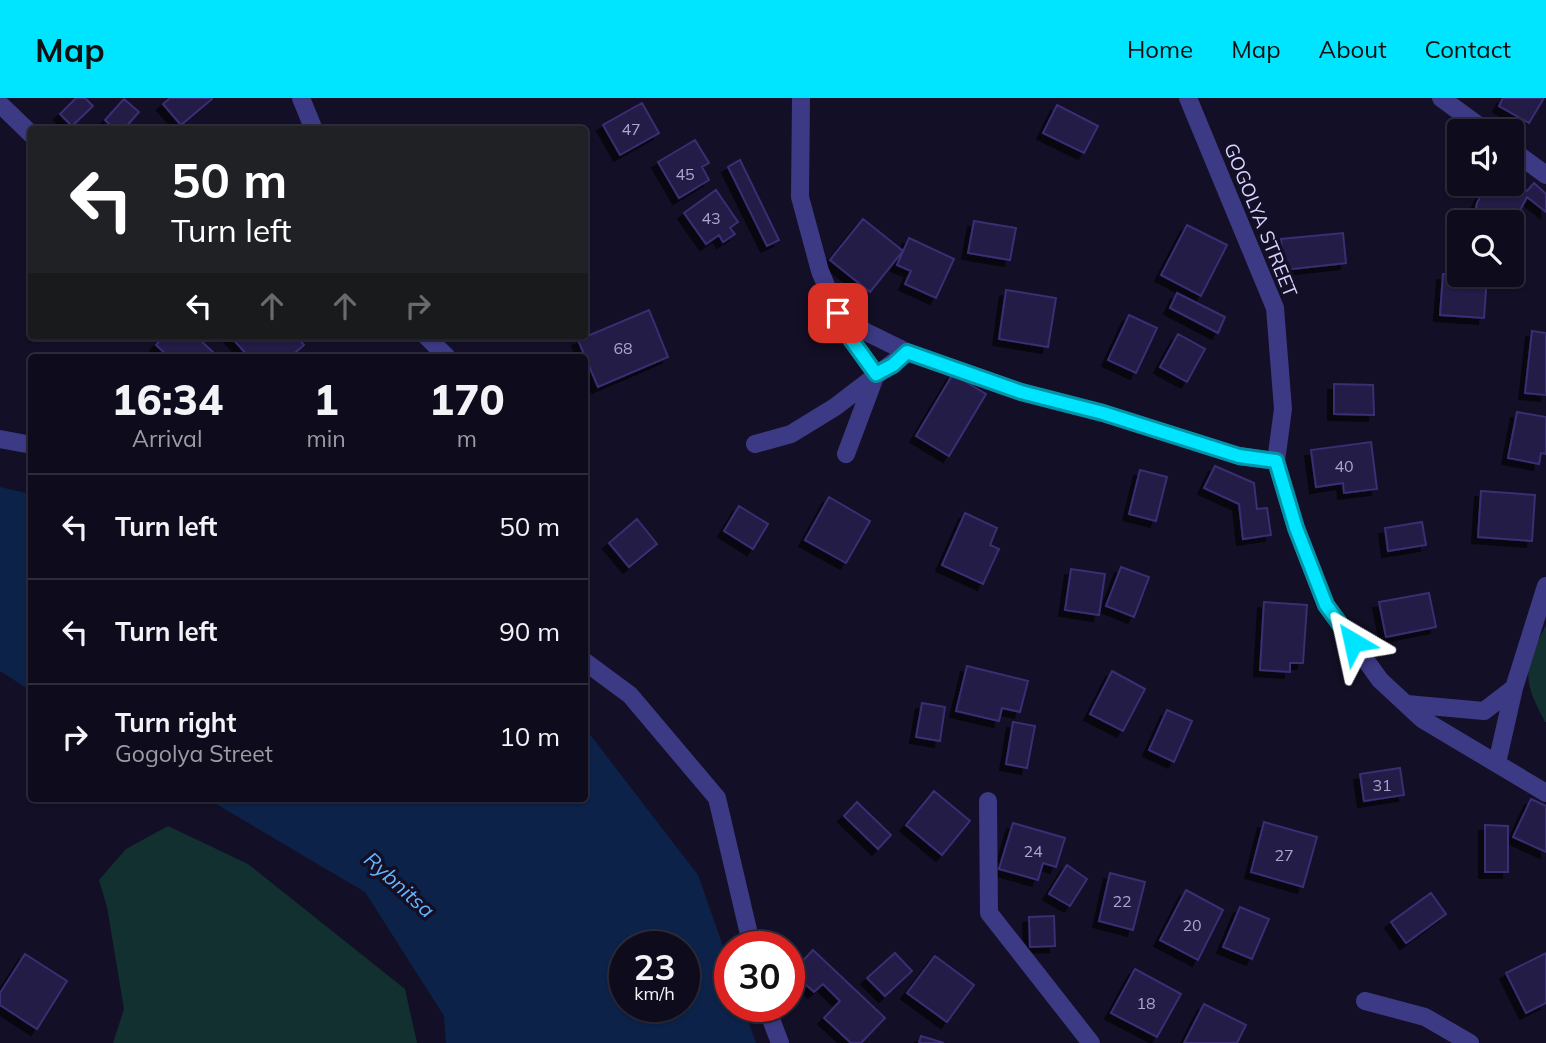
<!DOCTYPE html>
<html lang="en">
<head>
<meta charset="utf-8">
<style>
  :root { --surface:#0e0b1c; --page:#1c1929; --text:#f1f3f6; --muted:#9b9ba3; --line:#2e2b3b; --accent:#00e5ff }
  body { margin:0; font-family:Mulish,sans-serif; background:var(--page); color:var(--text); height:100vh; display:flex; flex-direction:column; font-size:26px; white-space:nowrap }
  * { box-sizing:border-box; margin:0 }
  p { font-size:23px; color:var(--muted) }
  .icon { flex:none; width:38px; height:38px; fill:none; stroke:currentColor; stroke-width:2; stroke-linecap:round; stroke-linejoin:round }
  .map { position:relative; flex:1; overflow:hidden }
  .sheet { position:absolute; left:28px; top:256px; width:560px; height:448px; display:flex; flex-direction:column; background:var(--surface); border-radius:7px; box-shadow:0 2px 5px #0004,0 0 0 2px var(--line) }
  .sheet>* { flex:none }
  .banner { position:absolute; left:28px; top:28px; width:560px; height:214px; border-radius:7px; box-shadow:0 2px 5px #0004,0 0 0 2px var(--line); background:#202124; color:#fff; overflow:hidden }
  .controls { position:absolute; left:1447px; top:21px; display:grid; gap:14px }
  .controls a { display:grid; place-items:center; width:77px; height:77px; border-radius:7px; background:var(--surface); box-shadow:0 2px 5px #0004,0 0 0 2px var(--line); font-size:35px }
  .speed { position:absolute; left:609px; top:833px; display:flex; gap:14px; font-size:35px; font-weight:700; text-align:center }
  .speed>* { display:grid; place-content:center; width:91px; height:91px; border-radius:50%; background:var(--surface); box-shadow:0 2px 5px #0004,0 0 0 2px var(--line); line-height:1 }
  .speed small { font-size:18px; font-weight:400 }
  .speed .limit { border:10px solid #d22; background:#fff; color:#111 }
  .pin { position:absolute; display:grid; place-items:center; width:60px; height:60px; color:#fff; margin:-30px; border-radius:14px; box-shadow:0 4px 10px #0006 }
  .me { position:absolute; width:77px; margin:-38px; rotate:324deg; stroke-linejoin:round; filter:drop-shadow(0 0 5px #0008) }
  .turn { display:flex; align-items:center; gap:24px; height:147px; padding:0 28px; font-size:32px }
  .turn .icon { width:91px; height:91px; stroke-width:2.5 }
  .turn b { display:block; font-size:49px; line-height:60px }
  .lanes { display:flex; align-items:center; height:66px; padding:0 28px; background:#0003; justify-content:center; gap:35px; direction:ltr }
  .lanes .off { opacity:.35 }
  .eta { display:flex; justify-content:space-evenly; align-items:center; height:119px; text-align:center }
  .eta b { font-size:42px; font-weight:800; line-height:49px }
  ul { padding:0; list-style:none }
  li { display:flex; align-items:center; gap:21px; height:105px; padding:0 28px; border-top:2px solid var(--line) }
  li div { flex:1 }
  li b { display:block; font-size:26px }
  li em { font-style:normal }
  header { display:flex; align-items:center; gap:42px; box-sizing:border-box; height:98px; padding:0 35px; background:var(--accent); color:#111 }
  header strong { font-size:33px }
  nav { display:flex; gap:38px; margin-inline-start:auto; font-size:24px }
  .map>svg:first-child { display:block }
</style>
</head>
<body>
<header>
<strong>Map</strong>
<nav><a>Home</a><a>Map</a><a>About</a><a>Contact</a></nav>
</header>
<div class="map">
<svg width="1546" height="945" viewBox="0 0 1546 945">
  <defs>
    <filter id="shadow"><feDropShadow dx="-6" dy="6" stdDeviation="0" flood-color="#0009"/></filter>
  </defs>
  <rect width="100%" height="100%" fill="#130f26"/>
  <path fill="#12302f" d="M1546,527V624H1545C1522,580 1523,572 1546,527Z
    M168,728L248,766L405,891L417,945H113L124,911L107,809L99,782L126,751Z"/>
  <path fill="#0c2248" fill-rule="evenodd" d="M0,389L31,396V593L0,573Z
    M585,630L698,777L730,868V908H743L756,945H446L444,918L365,794L206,700H584ZM625,849H684V908H625Z"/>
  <path fill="#241b47" stroke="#3b2d73" stroke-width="2" filter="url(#shadow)" d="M76,0H85L93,8L72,28L60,16Z
    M170,0H211L212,1L181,27L163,6Z
    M1503,0H1544L1529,25L1499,8Z
    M124,1L139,14L123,32H115L105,22Z
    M642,5L659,35L620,57L603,27Z
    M1057,7L1098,28L1084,55L1043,35Z
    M695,42L709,65L702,69L709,82L679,100L658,64Z
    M740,62L779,142L767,148L728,69Z
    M1512,84L1527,93L1534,85L1546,96V114L1527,99L1513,126L1500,120L1499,124H1473L1477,105L1487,86Z
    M716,92L738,124L730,130L735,136L723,144L719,137L706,146L684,115Z
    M863,121L903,153L870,194L830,162Z
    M974,123L1016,130L1010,162L968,155Z
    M1187,127L1227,147L1201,198L1161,177Z
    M1343,135L1346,165L1284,172L1281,141Z
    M909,140L954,161L936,200L905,186L911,173L897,167Z
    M1443,176L1487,178L1484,220L1440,217Z
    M1006,192L1056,200L1048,249L999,241Z
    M1177,195L1225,219L1218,235L1170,210Z
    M649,212L668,259L598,289L578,242Z
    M1129,217L1157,230L1136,275L1108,262Z
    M1532,233L1546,235V297L1525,295Z
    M1178,236L1205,251L1187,284L1160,269Z
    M164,238H196L218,259H169L156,247Z
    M230,238H296L304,247L290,259H249Z
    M953,276L986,296L949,358L916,338Z
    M1334,286L1373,287L1374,317L1334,316Z
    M1517,314L1546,319V356L1541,355L1539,366L1508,360Z
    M1371,344L1377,391L1344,395L1343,385L1316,389L1311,352Z
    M1215,368L1254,385L1257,411L1267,410L1271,437L1243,441L1239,406L1204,390Z
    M1140,372L1167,379L1156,423L1129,416Z
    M1481,393L1535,397L1532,443L1478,439Z
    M829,399L870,423L846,465L805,442Z
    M739,408L768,426L753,451L724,433Z
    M965,415L997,430L990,447L999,451L983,486L942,467Z
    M637,421L657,446L629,469L609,445Z
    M1422,424L1426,447L1388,453L1385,430Z
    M1121,469L1149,479L1134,519L1106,508Z
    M1071,471L1105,476L1099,517L1065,512Z
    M1429,495L1436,529L1386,539L1379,504Z
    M1264,504L1307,507L1303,565H1290V574L1260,572Z
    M967,568L1028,583L1020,614L1002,610L999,623L956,613Z
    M1112,573L1145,591L1123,633L1090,616Z
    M922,605L945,609L940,643L916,639Z
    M1167,612L1192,623L1174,664L1149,652Z
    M1013,624L1035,628L1027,670L1006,666Z
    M1400,670L1404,697L1364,703L1360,676Z
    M934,693L970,723L942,757L906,727Z
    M1531,701L1546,708V754L1513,739Z
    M857,704L891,737L878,751L844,718Z
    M1264,724L1317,739L1303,789L1251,774Z
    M1013,725L1065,740L1056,769L1043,765L1038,782L999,771Z
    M1485,727L1508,728V774H1485Z
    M1067,767L1087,781L1070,808L1049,796Z
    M1110,775L1145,784L1133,832L1099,823Z
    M1186,792L1223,812L1198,862L1160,842Z
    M1431,795L1446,816L1406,845L1391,824Z
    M1240,809L1269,821L1252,861L1223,849Z
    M1054,818L1055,848L1030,849L1029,819Z
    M813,852L885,920L861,945H851L824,920L840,903L823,886L814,894L792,874Z
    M895,855L912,873L885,898L867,880Z
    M1546,855V905L1526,915L1506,875Z
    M25,856L67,883L37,931L0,907V895Z
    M935,858L974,887L947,924L907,895Z
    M1135,871L1181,896L1157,939L1111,915Z
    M1204,906L1246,927L1237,945H1184Z
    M921,938L944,945H919Z"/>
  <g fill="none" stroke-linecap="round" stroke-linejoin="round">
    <path stroke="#3d3a85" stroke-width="18" d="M301,0L314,32
      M801,0L800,99L820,173L845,233L876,276L846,356
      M1188,0L1275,210L1283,311L1276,363L1296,430L1326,507L1380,582L1422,621L1546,695
      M1441,0L1486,33
      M0,6L32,37
      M1512,52L1546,77
      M839,207L864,233L907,254
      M426,238L447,259
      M0,341L32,347
      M755,346L791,336L835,309L907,254L1021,294L1103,315L1239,358L1276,363
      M584,563L630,597L717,700L752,849
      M1407,606L1484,613L1514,590
      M1497,665L1514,590L1546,488
      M988,703L989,815L1091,945
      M1365,903L1425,919L1470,945
      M766,908L780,945"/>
  </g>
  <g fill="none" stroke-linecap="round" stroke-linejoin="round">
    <g stroke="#0095a6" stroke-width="18">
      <path id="route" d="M838,215L845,233L876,276L893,267L907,254L1021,294L1103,315L1239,358L1276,363L1296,430L1326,507L1353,544"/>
    </g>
    <use href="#route" stroke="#00e5ff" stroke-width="12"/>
  </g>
  <g text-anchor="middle" stroke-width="7" stroke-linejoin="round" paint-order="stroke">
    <g font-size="16" fill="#aca6d1">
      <text x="631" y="37">47</text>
      <text x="685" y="82">45</text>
      <text x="711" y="126">43</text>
      <text x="623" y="256">68</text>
      <text x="1344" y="374">40</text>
      <text x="1382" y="693">31</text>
      <text x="1033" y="759">24</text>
      <text x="1284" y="763">27</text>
      <text x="1122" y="809">22</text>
      <text x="1192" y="833">20</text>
      <text x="1146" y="911">18</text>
    </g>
    <g font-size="19" fill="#d9d4ff" stroke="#130f26">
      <text transform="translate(1261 122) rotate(68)" y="7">GOGOLYA STREET</text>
    </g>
    <g font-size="21" font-style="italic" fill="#62b6ff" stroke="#130f26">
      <text transform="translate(399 787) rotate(42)" y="7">Rybnitsa</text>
    </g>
  </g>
</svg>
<div class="controls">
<a><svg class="icon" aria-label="sound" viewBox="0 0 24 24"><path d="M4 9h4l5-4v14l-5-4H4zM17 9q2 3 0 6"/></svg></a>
<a><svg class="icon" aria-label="search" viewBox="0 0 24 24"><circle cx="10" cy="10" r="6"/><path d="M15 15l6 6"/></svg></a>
</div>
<div class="speed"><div>23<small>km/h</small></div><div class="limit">30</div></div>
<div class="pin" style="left:838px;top:215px;background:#d93025"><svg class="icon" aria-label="arrive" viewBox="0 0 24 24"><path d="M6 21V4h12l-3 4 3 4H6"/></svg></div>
<svg class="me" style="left:1353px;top:544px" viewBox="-20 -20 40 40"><path d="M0-17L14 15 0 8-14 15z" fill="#00e5ff" stroke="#fff" stroke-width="4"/></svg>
<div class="banner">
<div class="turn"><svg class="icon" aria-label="left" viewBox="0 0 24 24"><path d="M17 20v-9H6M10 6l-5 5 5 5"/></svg><div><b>50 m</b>Turn left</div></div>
<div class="lanes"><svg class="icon" aria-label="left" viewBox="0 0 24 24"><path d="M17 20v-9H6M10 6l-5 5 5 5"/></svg><svg class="icon off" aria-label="ahead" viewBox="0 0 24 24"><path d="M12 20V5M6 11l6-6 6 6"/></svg><svg class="icon off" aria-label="ahead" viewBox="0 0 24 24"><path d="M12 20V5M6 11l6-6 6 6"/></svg><svg class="icon off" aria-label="right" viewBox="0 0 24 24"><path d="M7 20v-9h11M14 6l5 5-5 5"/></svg></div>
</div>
<section class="sheet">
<div class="eta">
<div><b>16:34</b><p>Arrival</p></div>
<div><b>1</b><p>min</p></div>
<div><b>170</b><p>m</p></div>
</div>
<ul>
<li><svg class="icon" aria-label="left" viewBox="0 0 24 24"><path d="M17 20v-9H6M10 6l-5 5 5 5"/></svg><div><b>Turn left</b></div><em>50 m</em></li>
<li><svg class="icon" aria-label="left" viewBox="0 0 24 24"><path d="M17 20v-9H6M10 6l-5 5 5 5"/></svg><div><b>Turn left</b></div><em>90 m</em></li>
<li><svg class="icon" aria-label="right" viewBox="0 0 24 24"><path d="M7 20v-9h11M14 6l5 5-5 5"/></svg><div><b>Turn right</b><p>Gogolya Street</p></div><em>10 m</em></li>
</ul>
</section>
</div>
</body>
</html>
